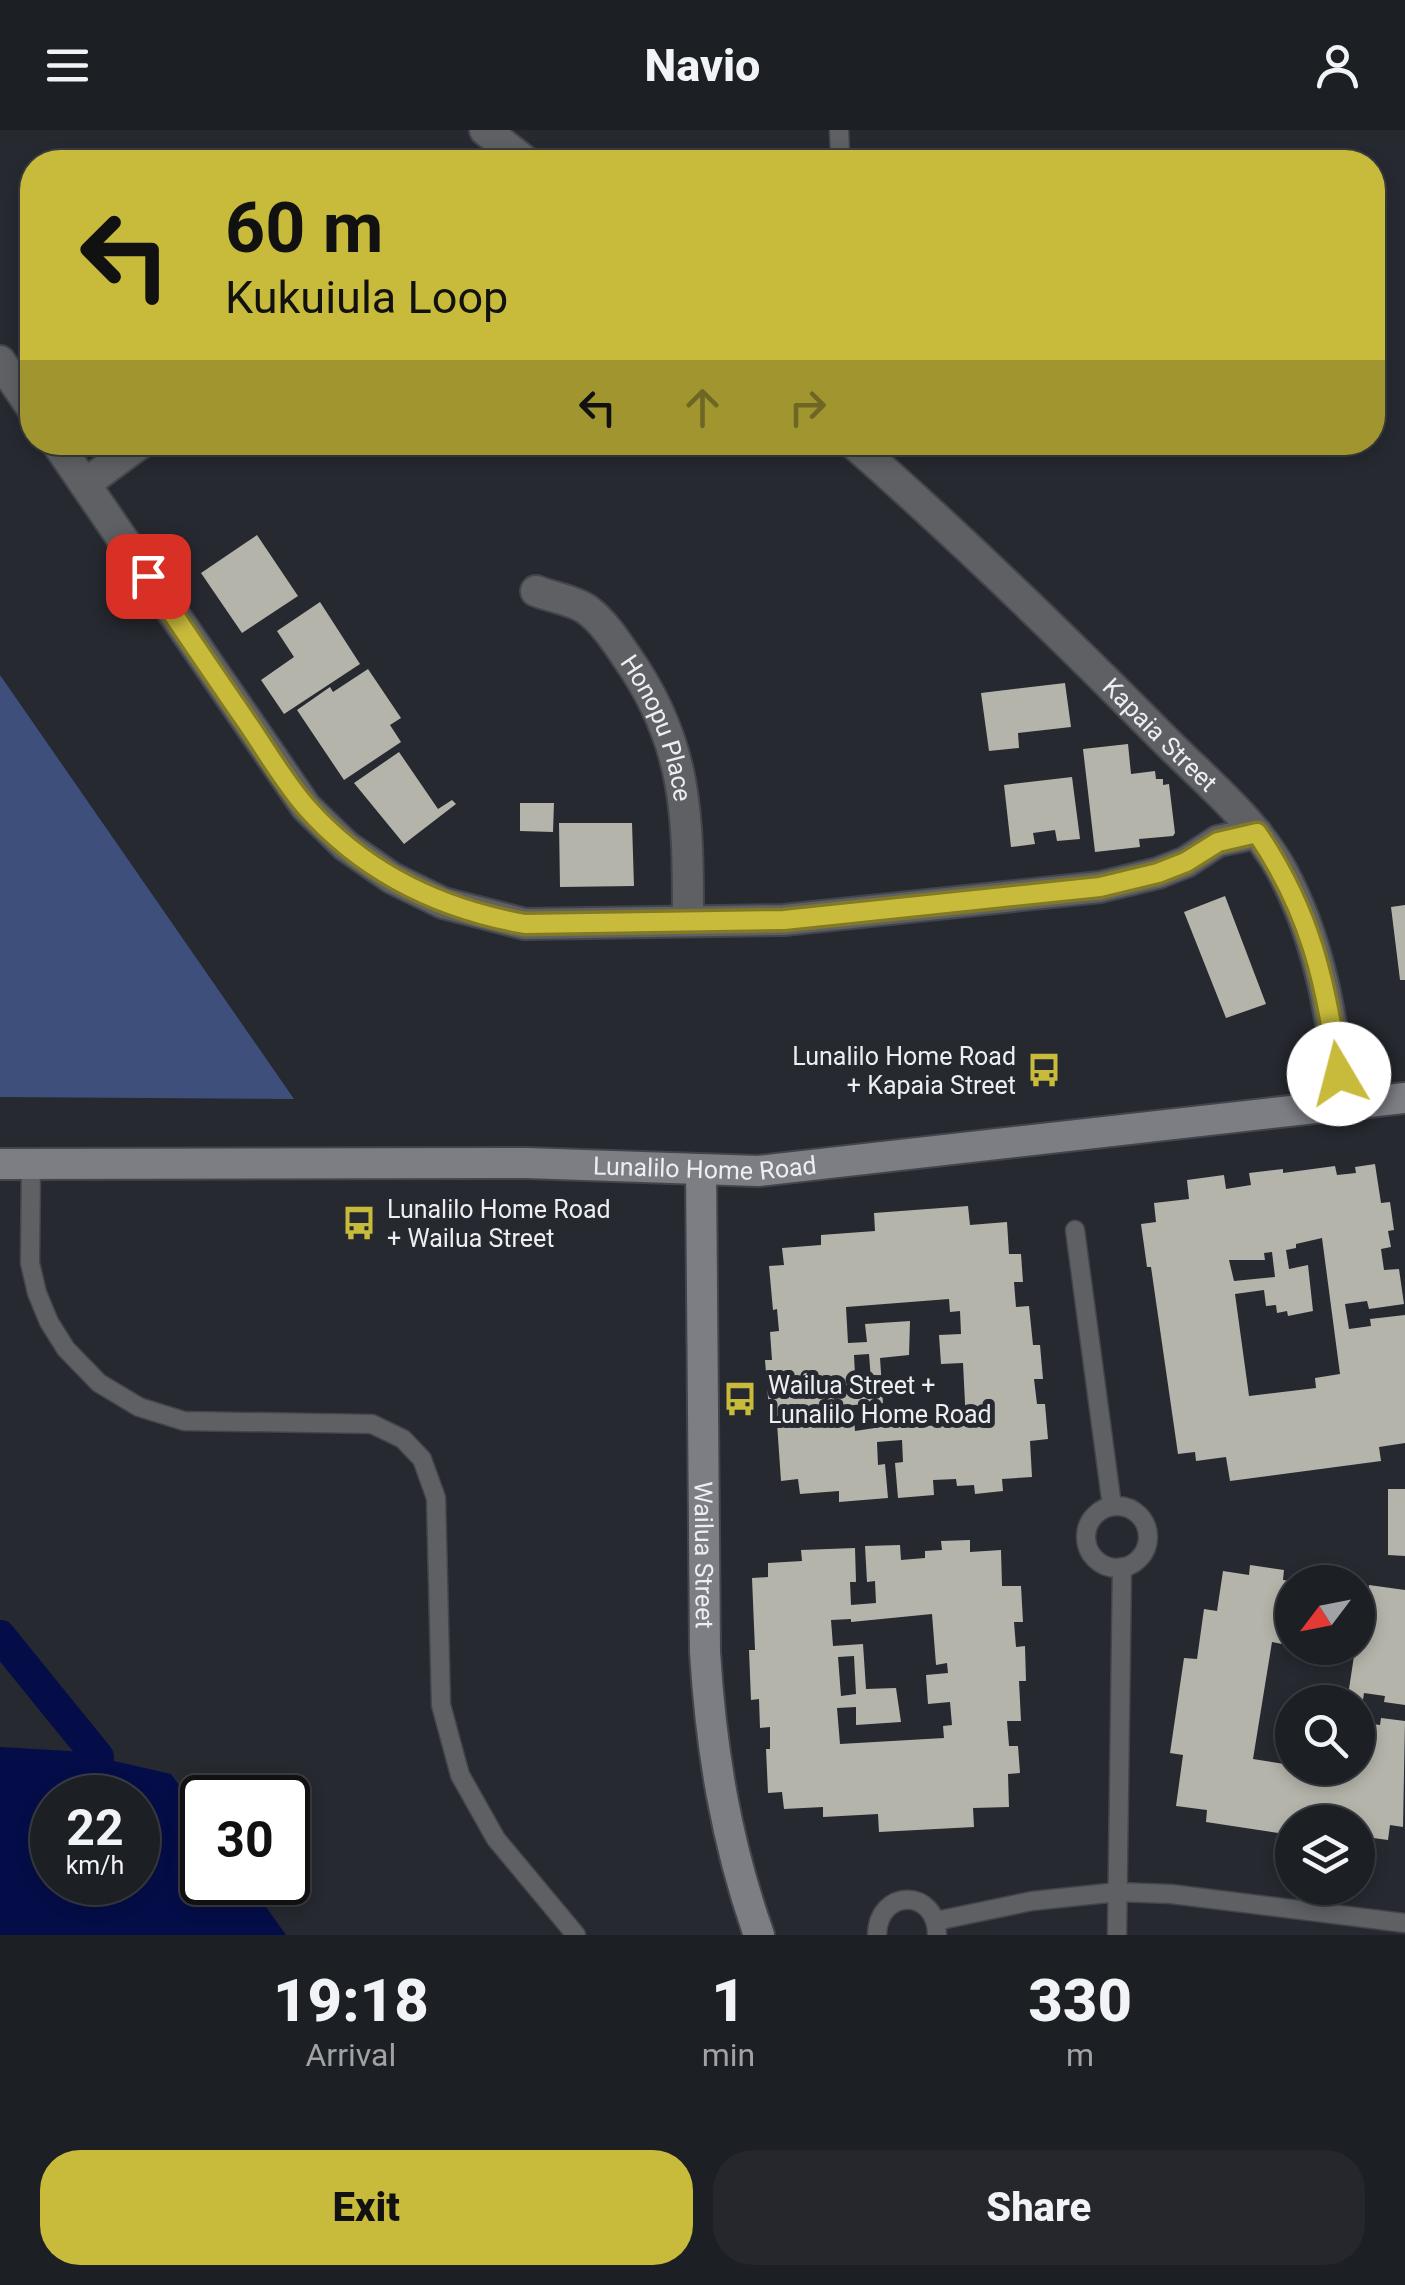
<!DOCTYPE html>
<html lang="en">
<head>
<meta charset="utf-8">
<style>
  :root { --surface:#1c1f24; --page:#25272c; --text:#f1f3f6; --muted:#a0a2a6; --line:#3a3d41; --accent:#c8bb3b }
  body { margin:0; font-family:Roboto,sans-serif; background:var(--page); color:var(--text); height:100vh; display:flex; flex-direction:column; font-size:38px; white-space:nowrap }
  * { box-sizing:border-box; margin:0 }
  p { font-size:32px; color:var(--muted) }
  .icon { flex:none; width:55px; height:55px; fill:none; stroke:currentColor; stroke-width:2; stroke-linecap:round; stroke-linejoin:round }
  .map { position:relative; height:1805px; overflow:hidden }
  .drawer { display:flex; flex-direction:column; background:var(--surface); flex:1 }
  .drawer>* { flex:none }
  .banner { position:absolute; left:20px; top:20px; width:1365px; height:305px; border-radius:40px; box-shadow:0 5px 15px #0003,0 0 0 2px var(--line); background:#c8bb3b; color:#111; overflow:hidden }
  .needle { width:65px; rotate:238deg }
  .buttons { position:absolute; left:1275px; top:1435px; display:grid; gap:20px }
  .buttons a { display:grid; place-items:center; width:100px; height:100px; border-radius:50%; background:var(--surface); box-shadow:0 5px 15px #0003,0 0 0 2px var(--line); font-size:50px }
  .speed { position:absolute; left:30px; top:1645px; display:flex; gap:20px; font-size:50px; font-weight:700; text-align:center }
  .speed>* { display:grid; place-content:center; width:130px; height:130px; border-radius:50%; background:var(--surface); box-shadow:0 5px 15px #0003,0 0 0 2px var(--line); line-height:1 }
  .speed small { font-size:25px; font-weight:400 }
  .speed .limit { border:5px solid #111; border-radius:15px; background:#fff; color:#111 }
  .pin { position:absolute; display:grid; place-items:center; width:85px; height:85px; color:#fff; margin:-42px; border-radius:20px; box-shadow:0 5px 15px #0006 }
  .me { position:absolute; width:110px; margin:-55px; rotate:352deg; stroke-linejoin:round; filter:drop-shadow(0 0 8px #0008) }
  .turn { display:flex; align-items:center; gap:35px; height:210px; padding:0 40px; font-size:45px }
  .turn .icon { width:130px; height:130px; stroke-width:2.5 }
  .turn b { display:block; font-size:70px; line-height:85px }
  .lanes { display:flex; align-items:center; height:95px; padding:0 40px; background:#0003; justify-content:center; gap:50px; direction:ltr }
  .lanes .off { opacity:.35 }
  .eta { display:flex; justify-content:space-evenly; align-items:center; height:170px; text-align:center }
  .eta b { font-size:60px; font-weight:800; line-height:70px }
  .action { display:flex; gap:20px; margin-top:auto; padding:20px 40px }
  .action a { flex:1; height:115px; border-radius:40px; background:var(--accent); color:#111; font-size:40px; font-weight:800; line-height:115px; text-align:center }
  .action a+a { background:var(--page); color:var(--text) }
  header { display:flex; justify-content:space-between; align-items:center; height:130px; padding:0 40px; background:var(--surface); font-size:45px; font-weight:800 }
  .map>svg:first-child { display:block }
</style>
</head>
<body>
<header><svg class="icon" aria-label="menu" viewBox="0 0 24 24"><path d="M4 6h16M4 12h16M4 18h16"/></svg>Navio<svg class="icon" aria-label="person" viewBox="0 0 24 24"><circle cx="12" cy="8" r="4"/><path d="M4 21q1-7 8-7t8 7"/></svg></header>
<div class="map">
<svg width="1405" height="1805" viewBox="0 0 1405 1805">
  <rect width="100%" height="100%" fill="#262930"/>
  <path fill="#3e4f7b" d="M0,545L294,969L0,967Z"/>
  <path fill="#050d48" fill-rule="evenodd" d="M0,1617L70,1621L171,1644L202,1688V1752L249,1753L286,1805H0ZM52,1668H138V1752H52Z"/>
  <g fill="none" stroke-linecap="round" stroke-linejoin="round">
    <path stroke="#050d48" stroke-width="32" d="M0,1506L98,1627"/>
  </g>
  <path fill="#b5b4ab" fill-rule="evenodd" d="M257,405L298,466L242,503L201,443Z
    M320,472L360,534L284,584L261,550L294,527L277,501Z
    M368,539L401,588L390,595L401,612L344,650L297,580L330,557L333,562Z
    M1065,553L1071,597L1018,603L1019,618L989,621L981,563Z
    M1128,614L1131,644L1155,641L1156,649H1163V655L1169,654L1175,703L1173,706L1139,709L1140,717L1095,722L1083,619Z
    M399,622L438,679L452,670L456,674L404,714L354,653Z
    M1072,647L1080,709L1057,711L1055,700L1033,703L1035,714L1011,717L1004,655Z
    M520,673H554L553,702L520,701Z
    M559,693H632L634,756L560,757Z
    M1225,766L1266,874L1226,888L1184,782Z
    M1405,775V850H1400L1391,777Z
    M1375,1034L1381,1073L1390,1072L1394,1100L1388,1101L1391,1117L1381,1119L1384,1140L1399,1139L1404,1174L1369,1179L1367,1171L1345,1174L1349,1199L1371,1196L1370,1189L1405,1185V1313L1379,1317L1381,1331L1230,1351L1226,1327L1196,1331L1195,1322L1178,1324L1151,1137H1147L1141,1094L1156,1092L1154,1073L1189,1069L1187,1050L1224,1045L1226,1059L1251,1055L1249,1043L1283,1039V1043L1335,1036L1337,1045L1356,1043L1355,1037ZM1322,1108L1340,1244L1315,1248L1316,1258L1249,1266L1235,1164L1264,1160L1266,1176L1276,1175L1277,1183L1287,1181L1288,1186L1313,1181L1308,1135L1289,1139L1286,1120L1296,1118V1114ZM1272,1122L1275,1147L1234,1151L1229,1130H1265L1264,1123Z
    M968,1076L970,1095L1007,1092L1009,1124H1021L1023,1152H1014L1016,1177L1029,1176L1033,1215H1040L1043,1249H1034L1037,1274H1045L1048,1309L1030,1311L1032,1347L1002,1349L1003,1361L975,1364L974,1355L957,1356L956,1349L933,1350L934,1365L898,1368L895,1333L903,1332L902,1310L877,1312L878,1335L885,1334L888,1368L839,1372V1361L800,1364L798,1349L781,1351L776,1279L769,1280L765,1230H772L770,1202L779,1201L777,1179L773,1180L769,1136L784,1135L782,1118L821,1115V1105L875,1101L874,1083ZM949,1169L950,1182L960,1181L961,1204L939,1205L941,1234L963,1233L966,1293L901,1298V1294L855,1301L853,1275L883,1273L880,1228L909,1225L910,1191L865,1194L867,1212L848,1213L846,1177ZM869,1224L872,1263L856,1264L854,1225Z
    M1388,1359H1405V1426L1388,1425Z
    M970,1410V1422L1001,1420L1002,1456H1021L1023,1492H1014L1016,1517L1025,1516L1026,1551H1019L1021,1591H1007L1009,1616H1018L1020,1643L1008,1644L1009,1677L973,1678L974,1697L879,1702L878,1684L823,1687V1677L784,1679L782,1662L768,1663L766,1619H770V1597L760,1598L759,1569L751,1570L749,1520H755L752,1448L768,1447V1433L802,1431L801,1420L855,1418L856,1452H850L851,1475L876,1473L875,1451L867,1452L865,1416L900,1415L901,1430L925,1428V1421L942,1420L941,1411ZM932,1484L936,1535L947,1533L948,1543L926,1545L928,1574L950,1572L952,1595L943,1596L944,1608L840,1614L837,1578L856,1577V1595L901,1592L896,1558L866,1559L863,1514L833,1516L831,1490L851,1489V1492ZM854,1526L856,1564L841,1566L838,1527Z
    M1250,1435L1284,1440L1283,1450L1292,1451V1516L1272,1512L1253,1629L1336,1642V1638H1358V1592L1380,1595L1381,1588L1405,1591L1403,1697L1390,1695L1388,1710L1358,1706V1692H1292V1705L1206,1692L1207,1680L1176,1676L1183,1625L1170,1623L1184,1528L1197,1529L1204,1479L1217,1481L1223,1441L1249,1445Z
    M1358,1454H1362L1360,1462L1368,1463L1369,1455L1405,1460V1575L1384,1572L1385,1566L1364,1563L1360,1590L1358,1572H1347L1354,1526L1313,1520L1358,1518Z"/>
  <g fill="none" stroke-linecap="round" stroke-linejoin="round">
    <g stroke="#42454b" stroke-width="21">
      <path id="lane" d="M839,0L840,23L852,32
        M31,1034L30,1133L37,1163L49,1192L66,1219L99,1253L139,1277L184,1291L372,1294L403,1309L422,1329L436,1368L441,1575L460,1645L496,1709L576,1805
        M1075,1100L1112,1376
        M1086 1407a31 31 0 1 1 62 0a31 31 0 1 1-62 0Z
        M936,1791L1032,1771L1118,1762L1171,1764L1405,1793
        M877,1805C878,1758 937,1758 937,1805
        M1117,1805L1122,1437"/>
    </g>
    <g stroke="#42454b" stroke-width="34">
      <g id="street">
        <path d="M485,0L526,32"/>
        <path d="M0,231L32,278"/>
        <path d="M56,312L306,677L346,716L392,748L443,773L525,794L784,790L1100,757L1158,743L1186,732L1218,711L1257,703"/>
        <path id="s1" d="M852,312C959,406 1061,505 1161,606C1202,648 1254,689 1282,741C1322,815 1332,893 1343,975"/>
        <path d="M85,354L142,312"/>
        <path id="s2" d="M536,461C551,467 573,470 586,479C602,490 616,511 626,526C688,613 688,687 688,789"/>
      </g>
    </g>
    <g stroke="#42454b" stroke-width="34">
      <g id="secondary">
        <path id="s3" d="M0,1034L526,1033L758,1041L1405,968"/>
        <path id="s4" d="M701,1040L705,1522C711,1620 726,1712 759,1805"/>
      </g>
    </g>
    <use href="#lane" stroke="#5e6063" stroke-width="18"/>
    <use href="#street" stroke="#5e6063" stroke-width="30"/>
    <use href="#secondary" stroke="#7c7e84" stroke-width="30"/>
  </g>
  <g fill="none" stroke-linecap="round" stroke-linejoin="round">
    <g stroke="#827a26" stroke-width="25">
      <path id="route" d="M148,446C180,495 213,543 246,591C266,620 284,652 307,678C365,743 440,779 525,794L784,790L1100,757L1158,743L1186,732L1218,712L1257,703C1310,781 1326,852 1339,944"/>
    </g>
    <use href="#route" stroke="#c8bb3b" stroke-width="18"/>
  </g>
  <defs>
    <g id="bus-bare" transform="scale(2.7)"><path d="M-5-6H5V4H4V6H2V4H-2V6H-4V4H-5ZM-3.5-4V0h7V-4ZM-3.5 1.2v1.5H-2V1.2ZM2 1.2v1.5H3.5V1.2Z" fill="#c8bb3b" stroke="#262930" stroke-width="2.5" paint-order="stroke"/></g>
  </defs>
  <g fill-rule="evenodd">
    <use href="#bus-bare" x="1044" y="940"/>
    <use href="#bus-bare" x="359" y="1093"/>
    <use href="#bus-bare" x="740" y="1269"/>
  </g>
  <g text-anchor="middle" stroke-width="10" stroke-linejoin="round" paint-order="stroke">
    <g font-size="25" fill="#eceef2" stroke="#262930">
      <text dy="9" stroke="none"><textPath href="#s2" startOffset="195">Honopu Place</textPath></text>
      <text dy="9" stroke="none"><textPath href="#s1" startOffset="425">Kapaia Street</textPath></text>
      <text dy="9" stroke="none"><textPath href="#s3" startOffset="705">Lunalilo Home Road</textPath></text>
      <text dy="9" stroke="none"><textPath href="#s4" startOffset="385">Wailua Street</textPath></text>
    </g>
    <g font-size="25" fill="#eceef2" stroke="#262930" text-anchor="start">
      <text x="1016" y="935" text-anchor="end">Lunalilo Home Road<tspan x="1016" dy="29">+ Kapaia Street</tspan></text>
      <text x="387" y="1088">Lunalilo Home Road<tspan x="387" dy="29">+ Wailua Street</tspan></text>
      <text x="768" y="1264">Wailua Street +<tspan x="768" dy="29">Lunalilo Home Road</tspan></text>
    </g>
  </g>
</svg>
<div class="buttons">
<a><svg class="needle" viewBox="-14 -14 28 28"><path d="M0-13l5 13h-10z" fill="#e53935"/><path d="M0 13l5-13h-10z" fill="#a0a2a6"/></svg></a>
<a><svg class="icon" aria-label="search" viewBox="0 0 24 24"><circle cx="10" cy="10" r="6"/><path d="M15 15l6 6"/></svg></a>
<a><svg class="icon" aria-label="layers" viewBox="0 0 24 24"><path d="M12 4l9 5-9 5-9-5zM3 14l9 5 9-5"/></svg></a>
</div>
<div class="speed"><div>22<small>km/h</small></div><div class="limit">30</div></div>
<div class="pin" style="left:148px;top:446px;background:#d93025"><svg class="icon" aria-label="arrive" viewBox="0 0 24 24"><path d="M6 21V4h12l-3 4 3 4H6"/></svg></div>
<svg class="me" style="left:1339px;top:944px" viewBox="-20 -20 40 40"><circle r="19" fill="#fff"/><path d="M0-13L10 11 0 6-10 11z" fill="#c8bb3b"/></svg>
<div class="banner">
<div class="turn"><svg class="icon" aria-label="left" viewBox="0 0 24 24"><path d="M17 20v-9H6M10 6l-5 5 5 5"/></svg><div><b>60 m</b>Kukuiula Loop</div></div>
<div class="lanes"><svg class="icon" aria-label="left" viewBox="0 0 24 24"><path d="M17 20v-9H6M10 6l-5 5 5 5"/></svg><svg class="icon off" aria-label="ahead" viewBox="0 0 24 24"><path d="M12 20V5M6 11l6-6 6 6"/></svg><svg class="icon off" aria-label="right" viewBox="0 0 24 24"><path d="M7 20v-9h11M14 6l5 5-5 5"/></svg></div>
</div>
</div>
<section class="drawer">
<div class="eta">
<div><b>19:18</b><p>Arrival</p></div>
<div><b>1</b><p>min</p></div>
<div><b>330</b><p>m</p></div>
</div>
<div class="action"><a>Exit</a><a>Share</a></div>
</section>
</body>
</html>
